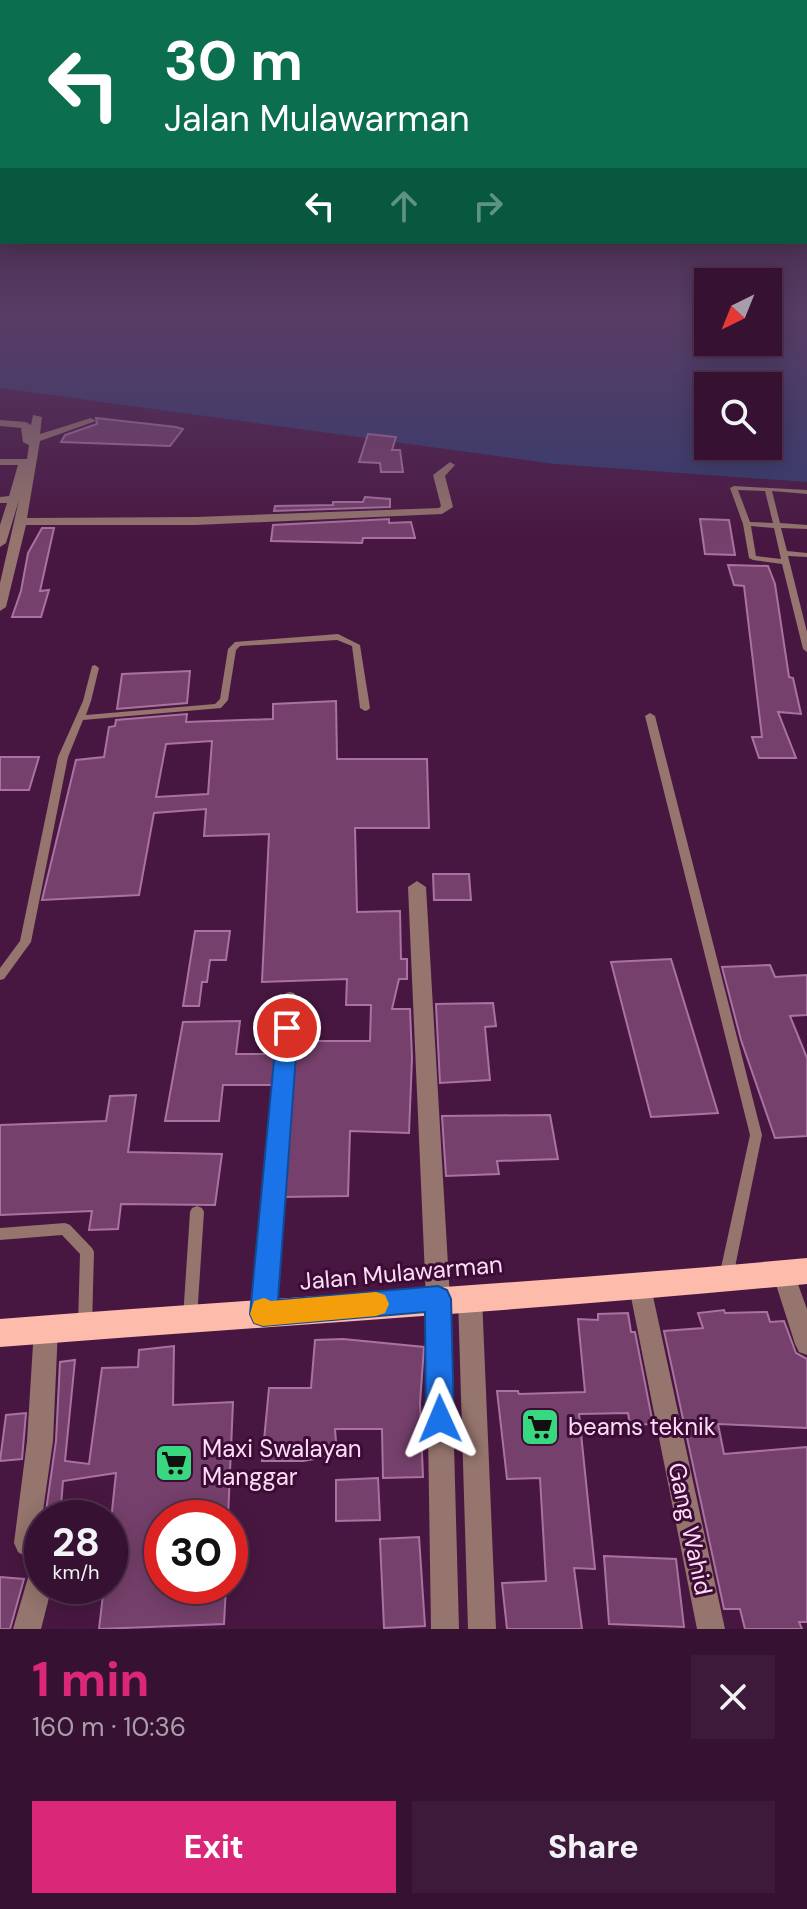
<!DOCTYPE html>
<html lang="en">
<head>
<meta charset="utf-8">
<style>
  :root { --surface:#361131; --page:#3d1a39; --text:#f1f3f6; --muted:#aa9dab; --line:#50314d; --accent:#db2777 }
  body { margin:0; font-family:"DM Sans",sans-serif; background:var(--page); color:var(--text); height:100vh; display:flex; flex-direction:column; font-size:30px; white-space:nowrap }
  * { box-sizing:border-box; margin:0 }
  p { font-size:26px; color:var(--muted) }
  .icon { flex:none; width:44px; height:44px; fill:none; stroke:currentColor; stroke-width:2; stroke-linecap:round; stroke-linejoin:round }
  .map { position:relative; height:1629px; overflow:hidden }
  .details { display:flex; flex-direction:column; background:var(--surface); flex:1 }
  .details>* { flex:none }
  .hud { position:absolute; left:0px; top:0px; width:808px; height:244px; box-shadow:0 4px 20px #0003,0 0 0 2px var(--line); background:#0b6e4f; color:#fff; overflow:hidden }
  .needle { width:52px; rotate:223deg }
  .controls { position:absolute; left:694px; top:268px; display:grid; gap:16px }
  .controls a { display:grid; place-items:center; width:88px; height:88px; border-radius:0px; background:var(--surface); box-shadow:0 4px 20px #0003,0 0 0 2px var(--line); font-size:40px }
  .speed { position:absolute; left:24px; top:1500px; display:flex; gap:16px; font-size:40px; font-weight:700; text-align:center }
  .speed>* { display:grid; place-content:center; width:104px; height:104px; border-radius:50%; background:var(--surface); box-shadow:0 4px 20px #0003,0 0 0 2px var(--line); line-height:1 }
  .speed small { font-size:20px; font-weight:400 }
  .speed .limit { border:12px solid #d22; background:#fff; color:#111 }
  .pin { position:absolute; display:grid; place-items:center; width:68px; height:68px; color:#fff; margin:-34px; border:4px solid #fff; border-radius:50%; box-shadow:0 2px 8px #0007 }
  .me { position:absolute; width:88px; margin:-44px; rotate:359deg; stroke-linejoin:round; filter:drop-shadow(0 0 6px #0008) }
  .turn { display:flex; align-items:center; gap:28px; height:168px; padding:0 32px; font-size:36px }
  .turn .icon { width:104px; height:104px; stroke-width:2.5 }
  .turn b { display:block; font-size:56px; line-height:68px }
  .lanes { display:flex; align-items:center; height:76px; padding:0 32px; background:#0003; justify-content:center; gap:40px; direction:ltr }
  .lanes .off { opacity:.35 }
  .round { display:grid; place-items:center; flex:none; width:84px; height:84px; border-radius:0px; background:var(--page) }
  .head { display:flex; align-items:center; justify-content:space-between; height:136px; padding:0 32px }
  h1 { font-size:48px; font-weight:800; line-height:60px; color:var(--accent) }
  .primary-button { display:flex; gap:16px; margin-top:auto; padding:16px 32px }
  .primary-button a { flex:1; height:92px; border-radius:0px; background:var(--accent); color:#fff; font-size:32px; font-weight:800; line-height:92px; text-align:center }
  .primary-button a+a { background:var(--page); color:var(--text) }
  .map>svg:first-child { display:block }
</style>
</head>
<body>
<div class="map">
<svg width="807" height="1629" viewBox="0 0 807 1629">
  <rect width="100%" height="100%" fill="#481741"/>
  <path fill="#333c6e" fill-rule="evenodd" d="M0,313H708V342H768V313H807V482L555,464L0,388ZM708,386H768V446H708Z"/>
  <path fill="#75406b" stroke="#aa72a0" stroke-width="2" fill-rule="evenodd" d="M96,418L176,427L183,429L170,446L61,442L65,435L97,424Z
    M368,434L396,437L392,450H400L403,472H381L380,463L359,462Z
    M365,497L390,499V507L274,511L275,506L333,505V502H363Z
    M389,519V523L411,522L415,538H363L362,543L271,541L273,525Z
    M700,519L729,520L735,555L705,554Z
    M42,528H54L40,591L49,590L41,617H12L21,591L28,553Z
    M728,565L768,566L775,584L789,677L793,678L801,714L778,712L796,758H759L752,737H762L744,586L734,585Z
    M190,671L187,703L117,709L122,674Z
    M336,701L337,759H427L429,828H355L357,912L400,911L401,959H407V979H399L392,1009H410L412,1058L409,1133L350,1131L348,1196L282,1197L295,1041H370L371,1005H346L347,979L262,982L269,834L204,836L206,809L154,813L139,895L42,900L76,760L104,757L109,727L115,726L116,720L187,714L186,722L273,719V704ZM212,741L208,794L156,797L166,744Z
    M0,757H39L29,790H0Z
    M433,874H469L471,900H434Z
    M195,931H230L226,960H210L207,982H202L199,1006H183Z
    M671,959L718,1113L651,1117L611,962Z
    M770,965L775,977L807,975V1015L790,1016L807,1058V1136L775,1138L741,1040L722,967Z
    M493,1003L496,1026L485,1027L490,1080L440,1083L436,1004Z
    M240,1021L236,1054H276L273,1085H223L219,1121H165L183,1022Z
    M136,1095L128,1152L222,1154L215,1205L121,1204L118,1229L89,1230L92,1211L0,1215V1125L106,1121L110,1096Z
    M550,1115L558,1159L497,1161L499,1174L446,1176L442,1116Z
    M724,1310L725,1313L767,1312L770,1322L784,1321L796,1353L807,1359V1428L718,1424L724,1454L807,1447V1622H799L802,1629H745L740,1609H724L664,1331L703,1328L698,1313Z
    M628,1313L631,1332H635L653,1424L630,1425L628,1413L579,1414L595,1569L574,1568L582,1629H507L502,1583L546,1581L540,1478L507,1479L497,1391H518L519,1394L585,1392L578,1319L598,1320V1314Z
    M343,1339L424,1347L420,1403L423,1477L383,1478L382,1429H335L337,1455L303,1461H262L269,1388H311L315,1340Z
    M174,1346L173,1405L233,1402L228,1518H162V1586H226L224,1624L99,1629L104,1586H110V1530L116,1473L63,1481L60,1518H45L56,1441L60,1362L75,1360L65,1461L89,1464L102,1368L138,1367L139,1350Z
    M26,1413L22,1459L0,1461L6,1415Z
    M378,1478L380,1520L336,1521V1480Z
    M419,1537L425,1626L384,1628L380,1539Z
    M604,1556L676,1559L684,1627L609,1624Z
    M0,1577L24,1579L10,1629H0Z"/>
  <g fill="none" stroke-linecap="round" stroke-linejoin="round">
    <path fill="#95756d" fill-rule="evenodd" d="M734,486L807,490V494L772,491L780,523L807,525V529L781,528L787,551L807,553V557L788,556L807,632V652L803,649L782,564L753,560L749,558L743,524L730,488ZM738,490L765,491L773,523L750,522ZM751,526L774,528L781,559L756,556Z
      M338,634L360,645L370,708L368,710L365,711L360,708L352,646L337,640L240,646L236,650L228,700L221,708L83,720L68,757L31,942L4,979L0,980V968L20,941L58,757L83,701L92,666L95,665L99,668L91,701L86,715L215,704L220,699L228,649L235,642Z
      M650,713L655,716L762,1135L733,1277L731,1282L726,1284L721,1282L719,1277L750,1135L645,716Z
      M290,992L294,993L296,996L270,1312L268,1317L263,1319L258,1317L256,1312L284,996L286,993Z
      M197,1206L202,1208L204,1212L197,1318L195,1323L190,1325L185,1323L183,1318L190,1212L192,1208Z
      M65,1223L70,1225L92,1248L94,1252L92,1326L90,1331L85,1333L80,1331L78,1326L80,1254L62,1235L0,1240V1228Z"/>
    <path fill="#95756d" fill-rule="evenodd" d="M33,415L42,417L40,434L91,418L96,421L40,441L27,518L196,517L439,508L441,506L433,475L450,462L455,465L445,476L453,507L442,514L196,525H26L6,607L0,611V583L19,500L6,543L0,547V525L7,503H0V497L9,496L18,465H0V459H27L29,445L23,442L21,428L0,426V420L26,422L31,425Z
      M417,881L426,887L450,1299L459,1629H431L426,1299L408,887Z
      M783,1262L791,1265L807,1309V1355L799,1352L795,1344L772,1272L775,1265Z
      M640,1276L648,1280L651,1287L725,1629H697L629,1287L632,1280Z
      M470,1286L478,1289L482,1297L496,1629H468L458,1297L462,1289Z
      M46,1317L54,1320L58,1328L53,1441L42,1518V1586H52L41,1629H13L32,1564L36,1563L18,1552L14,1543L27,1441L34,1328L38,1320Z"/>
    <path fill="#fdbbac" fill-rule="evenodd" d="M807,1258V1284C539,1310 269,1326 0,1347V1319C269,1298 539,1283 807,1258Z"/>
  </g>
  <linearGradient id="sky" x2="0" y2="1"><stop stop-color="#280d24"/><stop offset="0.58" stop-color="#583c65"/><stop offset="1" stop-color="#583c65" stop-opacity="0"/></linearGradient>
  <rect width="807" height="541" fill="url(#sky)"/>
  <path fill="#1a73e8" stroke="#114b97" stroke-width="2" d="M287,1019L295,1022L298,1028L278,1300L438,1286L447,1290L451,1299L454,1419L450,1429L440,1433L430,1429L426,1419L425,1312L263,1326L254,1323L250,1314L277,1028L280,1022Z"/>
  <path fill="#f59e0b" d="M376,1292L385,1295L389,1304L385,1313L376,1316L263,1326L254,1323L250,1314L254,1301L264,1298L271,1301Z"/>
  <defs>
    <g id="supermarket-square" transform="scale(2)"><rect x="-9" y="-9" width="18" height="18" rx="4" fill="#38d880" stroke="#3d0c36"/><path d="M-6-5.5h2.5l.6 2H6L4.5 2H-2.5L-4.4-4H-6ZM-1.5 3.2a1.3 1.3 0 1 0 .1 0ZM3 3.2a1.3 1.3 0 1 0 .1 0Z" fill="#111"/></g>
  </defs>
  <g fill-rule="evenodd">
    <use href="#supermarket-square" x="540" y="1427"/>
    <use href="#supermarket-square" x="174" y="1463"/>
  </g>
  <g text-anchor="middle" stroke-width="6" stroke-linejoin="round" paint-order="stroke">
    <g font-size="24" fill="#fcddf5" stroke="#3d0c36">
      <text transform="translate(401 1273) rotate(-5)" y="8">Jalan Mulawarman</text>
      <text transform="translate(690 1529) rotate(78)" y="8">Gang Wahid</text>
    </g>
    <g font-size="24" fill="#fcddf5" stroke="#3d0c36" text-anchor="start">
      <text x="568" y="1435">beams teknik</text>
      <text x="202" y="1457">Maxi Swalayan<tspan x="202" dy="28">Manggar</tspan></text>
    </g>
  </g>
</svg>
<div class="controls">
<a><svg class="needle" viewBox="-14 -14 28 28"><path d="M0-13l5 13h-10z" fill="#e53935"/><path d="M0 13l5-13h-10z" fill="#aa9dab"/></svg></a>
<a><svg class="icon" aria-label="search" viewBox="0 0 24 24"><circle cx="10" cy="10" r="6"/><path d="M15 15l6 6"/></svg></a>
</div>
<div class="speed"><div>28<small>km/h</small></div><div class="limit">30</div></div>
<div class="pin" style="left:287px;top:1028px;background:#d93025"><svg class="icon" aria-label="arrive" viewBox="0 0 24 24"><path d="M6 21V4h12l-3 4 3 4H6"/></svg></div>
<svg class="me" style="left:440px;top:1419px" viewBox="-20 -20 40 40"><path d="M0-17L14 15 0 8-14 15z" fill="#1a73e8" stroke="#fff" stroke-width="4"/></svg>
<div class="hud">
<div class="turn"><svg class="icon" aria-label="left" viewBox="0 0 24 24"><path d="M17 20v-9H6M10 6l-5 5 5 5"/></svg><div><b>30 m</b>Jalan Mulawarman</div></div>
<div class="lanes"><svg class="icon" aria-label="left" viewBox="0 0 24 24"><path d="M17 20v-9H6M10 6l-5 5 5 5"/></svg><svg class="icon off" aria-label="ahead" viewBox="0 0 24 24"><path d="M12 20V5M6 11l6-6 6 6"/></svg><svg class="icon off" aria-label="right" viewBox="0 0 24 24"><path d="M7 20v-9h11M14 6l5 5-5 5"/></svg></div>
</div>
</div>
<section class="details">
<div class="head"><div><h1>1 min</h1><p>160 m · 10:36</p></div><a class="round"><svg class="icon" aria-label="close" viewBox="0 0 24 24"><path d="M6 6l12 12M18 6L6 18"/></svg></a></div>
<div class="primary-button"><a>Exit</a><a>Share</a></div>
</section>
</body>
</html>
